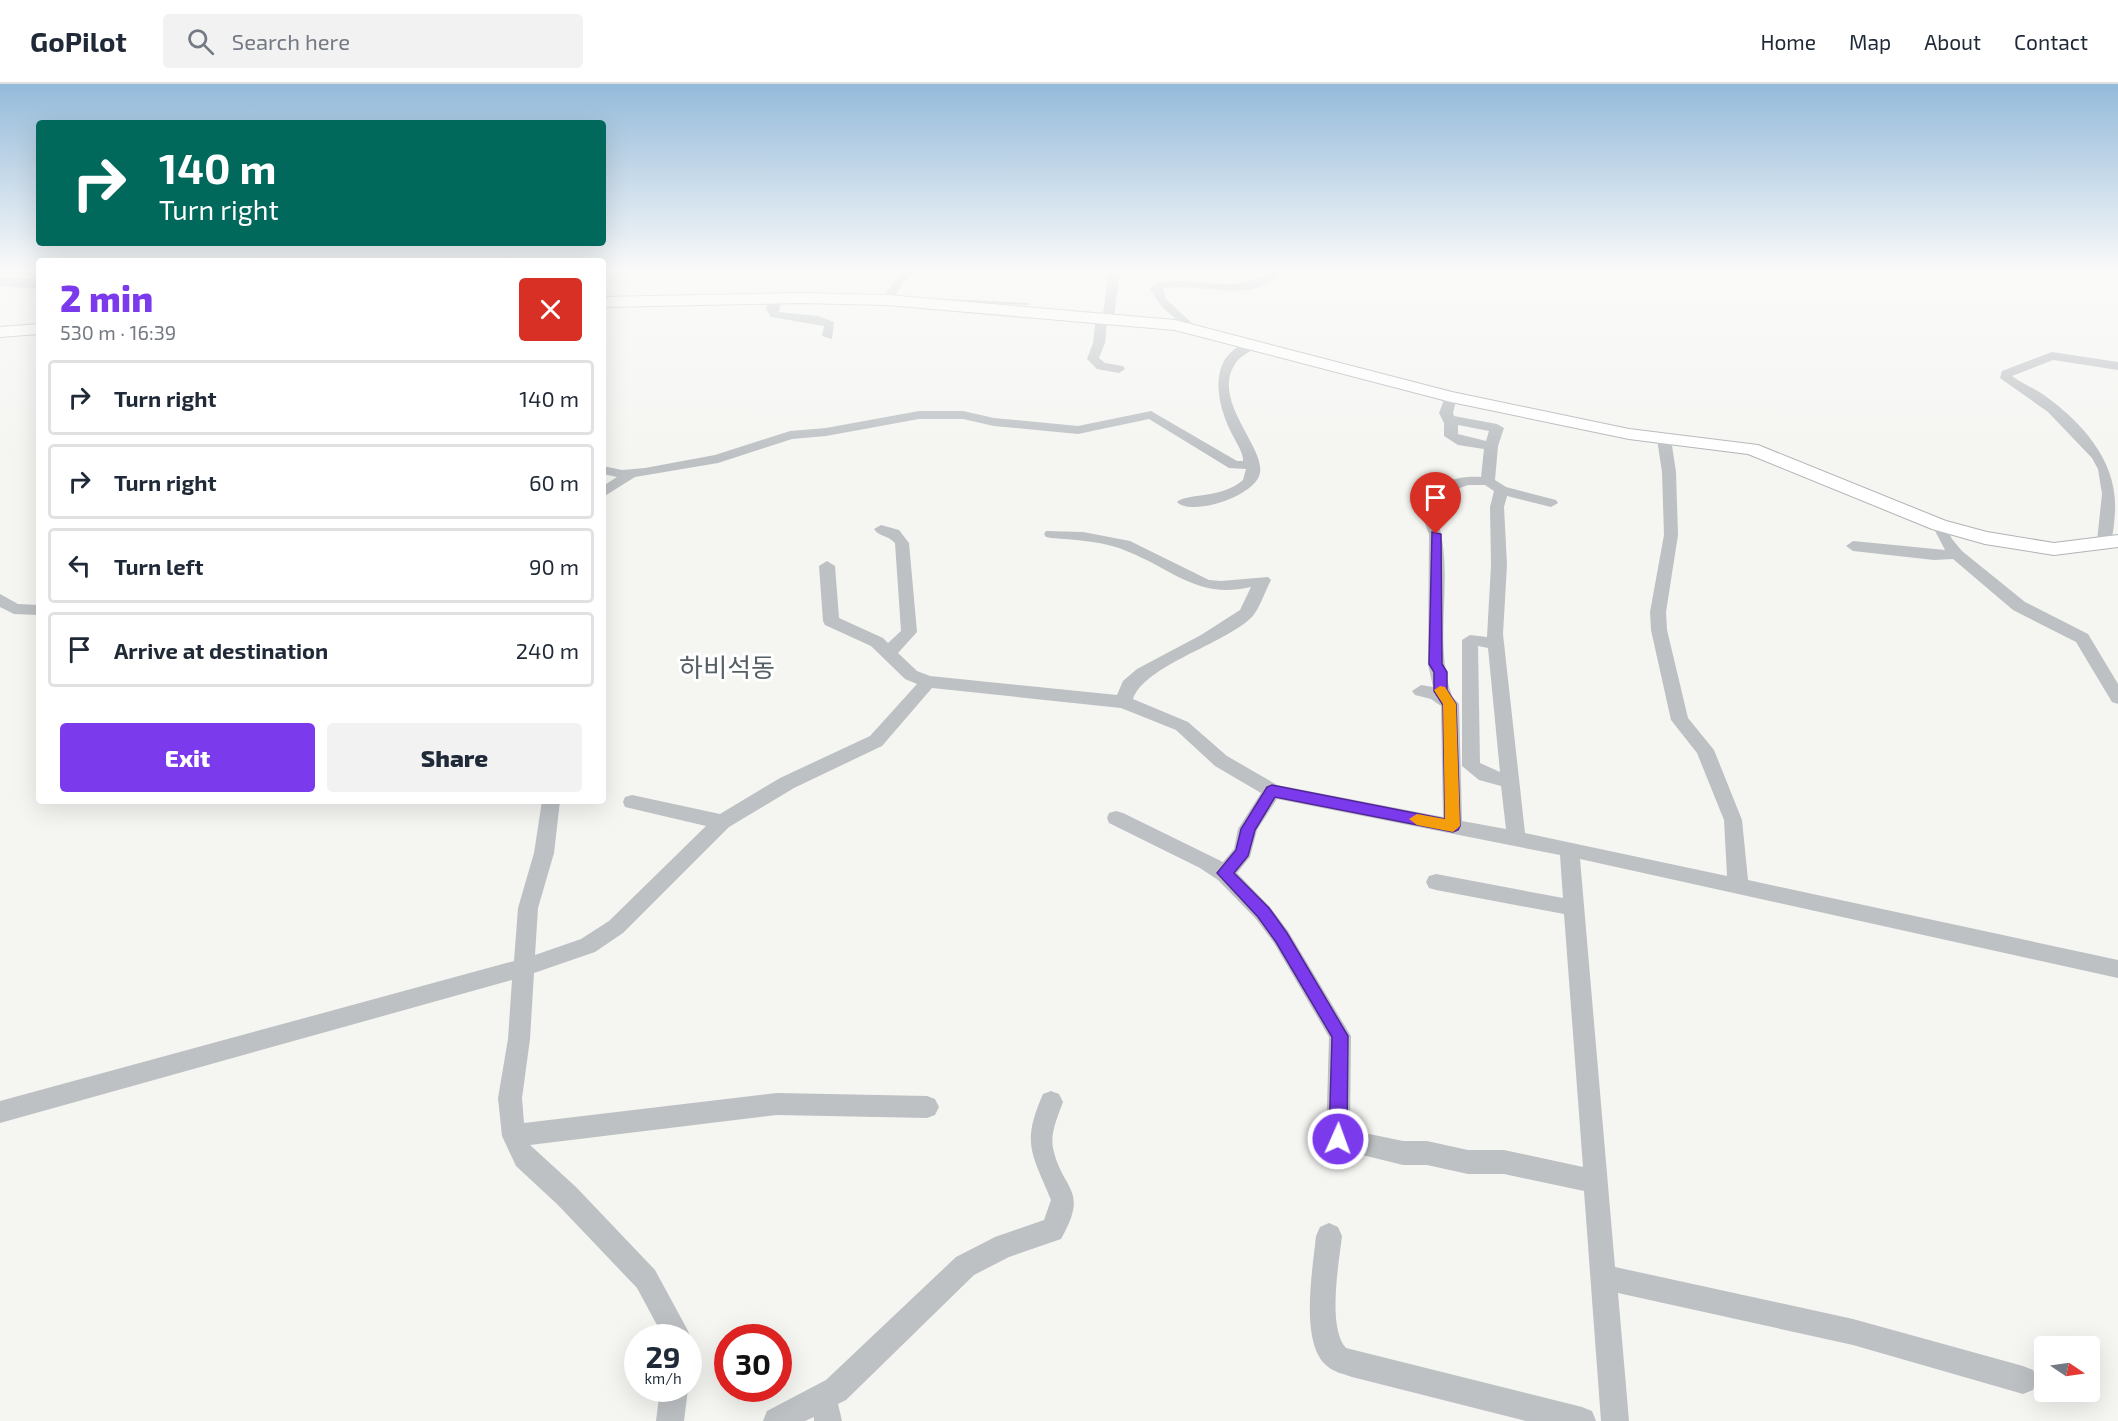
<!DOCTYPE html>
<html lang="en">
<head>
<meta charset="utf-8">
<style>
  :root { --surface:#fff; --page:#f2f2f3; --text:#1f2937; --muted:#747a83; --line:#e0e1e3; --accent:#7c3aed }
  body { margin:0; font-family:"Exo 2","Noto Sans KR",sans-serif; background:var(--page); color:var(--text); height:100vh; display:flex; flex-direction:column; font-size:22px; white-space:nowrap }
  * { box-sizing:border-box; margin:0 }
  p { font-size:20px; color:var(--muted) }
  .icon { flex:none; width:33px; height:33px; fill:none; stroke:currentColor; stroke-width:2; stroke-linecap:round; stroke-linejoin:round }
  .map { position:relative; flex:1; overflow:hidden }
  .sheet { position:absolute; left:36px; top:174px; width:570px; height:546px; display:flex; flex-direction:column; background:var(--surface); border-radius:6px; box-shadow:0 6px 24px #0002 }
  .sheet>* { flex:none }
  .banner { position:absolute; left:36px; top:36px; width:570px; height:126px; border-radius:6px; box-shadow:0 6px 24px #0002; background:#00695c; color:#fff; overflow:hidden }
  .needle { width:39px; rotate:103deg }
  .buttons { position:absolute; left:2034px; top:1252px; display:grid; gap:12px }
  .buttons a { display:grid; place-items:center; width:66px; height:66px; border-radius:6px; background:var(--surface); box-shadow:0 6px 24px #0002; font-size:30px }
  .speed { position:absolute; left:624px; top:1240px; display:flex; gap:12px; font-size:30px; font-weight:700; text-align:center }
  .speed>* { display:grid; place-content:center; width:78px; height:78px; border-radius:50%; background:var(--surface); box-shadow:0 6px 24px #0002; line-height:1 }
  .speed small { font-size:15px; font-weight:400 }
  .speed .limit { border:9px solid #d22; background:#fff; color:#111 }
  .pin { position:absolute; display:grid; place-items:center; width:51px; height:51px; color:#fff; margin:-62px -26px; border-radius:50% 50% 50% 0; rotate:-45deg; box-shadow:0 0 6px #0007 }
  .pin .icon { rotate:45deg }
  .me { position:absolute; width:66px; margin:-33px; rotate:2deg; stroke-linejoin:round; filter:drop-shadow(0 0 4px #0008) }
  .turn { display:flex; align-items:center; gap:21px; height:126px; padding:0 24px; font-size:27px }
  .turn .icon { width:78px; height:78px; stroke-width:2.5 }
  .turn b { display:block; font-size:42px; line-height:51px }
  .round { display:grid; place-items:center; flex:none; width:63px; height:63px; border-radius:6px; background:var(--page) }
  .overview { display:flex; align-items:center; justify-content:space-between; height:102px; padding:0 24px }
  h1 { font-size:36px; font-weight:800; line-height:45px; color:var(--accent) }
  .action { display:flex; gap:12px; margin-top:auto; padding:12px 24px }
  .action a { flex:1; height:69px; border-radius:6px; background:var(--accent); color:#fff; font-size:24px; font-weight:800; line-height:69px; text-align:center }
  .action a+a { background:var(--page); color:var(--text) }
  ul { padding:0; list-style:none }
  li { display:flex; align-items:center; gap:18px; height:75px; margin:0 12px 9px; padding:0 12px; border:3px solid var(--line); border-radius:6px }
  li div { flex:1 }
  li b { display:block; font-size:22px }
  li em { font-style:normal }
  header { display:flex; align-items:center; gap:36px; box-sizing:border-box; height:84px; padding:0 30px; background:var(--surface); border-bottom:2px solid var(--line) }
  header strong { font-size:28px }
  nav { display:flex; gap:33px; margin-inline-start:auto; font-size:21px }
  .search { width:420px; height:54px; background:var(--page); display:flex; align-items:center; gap:15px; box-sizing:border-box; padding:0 21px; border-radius:6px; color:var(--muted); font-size:22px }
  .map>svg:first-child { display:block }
</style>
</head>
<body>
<header>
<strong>GoPilot</strong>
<div class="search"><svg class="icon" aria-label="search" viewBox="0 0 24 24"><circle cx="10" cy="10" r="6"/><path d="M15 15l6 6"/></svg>Search here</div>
<nav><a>Home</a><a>Map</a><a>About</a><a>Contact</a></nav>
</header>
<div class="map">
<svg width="2118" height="1337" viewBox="0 0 2118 1337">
  <rect width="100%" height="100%" fill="#f5f5f2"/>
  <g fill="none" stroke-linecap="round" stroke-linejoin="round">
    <path stroke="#b6c2c5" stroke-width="2" d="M927,215L1028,220"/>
    <path fill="#b6c2c5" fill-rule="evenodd" d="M0,193L39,195V201L0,197Z"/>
    <g stroke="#afb4b6" stroke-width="2">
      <path id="major" d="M801,209L887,211L1175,236L1452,308L1629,345L1758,361L1946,437L1987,448L2054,459L2118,451V463L2054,471L1985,460L1932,445L1748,370L1629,355L1451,318L1175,246L887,221L801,219L603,223V213Z
        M39,240V250L0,253V243Z"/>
    </g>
    <path fill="#bdc1c4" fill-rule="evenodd" d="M903,187H915L903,199L891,218H883L881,216Z
      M1109,187H1120L1114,233L1107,236L1105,259L1099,274L1105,279L1123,282L1125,285L1119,289L1097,285L1087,275L1093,259L1096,233L1103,230Z
      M1271,187H1283C1250,223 1204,197 1163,205L1166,215L1197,244L1191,248L1163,224L1150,206L1155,200C1195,190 1236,213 1271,187Z
      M0,196L39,199V205L0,202Z
      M776,211L782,214L779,228L818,232L834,238L832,255L822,252L824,242L771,233L766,225L770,214Z
      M1254,256L1260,260C1252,268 1241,270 1235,280C1211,316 1265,363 1260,389C1256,412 1191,433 1177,418C1186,409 1222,415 1243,396L1246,385L1229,384L1149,335L1078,350L994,342L963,335H919L826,352L792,355L718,379L635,393L603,413V402L617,393L603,390V382L622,386L645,384L715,371L790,347L826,344L919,327H963L994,334L1078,342L1151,327L1237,377H1243C1244,369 1235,357 1231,348C1214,314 1208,268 1254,256Z
      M2052,268L2118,278V286L2053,276L2012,292C2021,299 2034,304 2044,311C2083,339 2118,378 2115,428C2114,439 2114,451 2109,460L2104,462L2097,457L2102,410L2098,385L2092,374L2048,328L2000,294L2002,287Z
      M1451,309L1457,313L1453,329L1454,332L1497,340L1504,344L1498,362L1495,396L1506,403L1556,416L1558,419L1551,423L1507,412L1504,423L1507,481L1503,550L1525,749L1727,792L1724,736L1697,669L1671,636L1651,546L1650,528L1664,451L1662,388L1657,355L1664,351L1671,355L1676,388L1678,451L1666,528L1667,546L1688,634L1714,666L1742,736L1748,796L2118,876V894L1580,775L1615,1183L1853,1235L2023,1282L2033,1286L2037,1296L2033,1306L2023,1310L1853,1261L1618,1209L1629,1337H1601L1584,1107L1504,1090H1468L1427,1081H1403L1330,1063L1326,1055L1329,953L1274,859L1256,835L1218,796L1200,784L1109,739L1107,734L1109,729L1116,727L1123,729L1223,778L1234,765L1238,745L1261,709L1215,682L1176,646L1121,624L932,604L882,662L794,704L729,743L623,849L595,868L534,889L530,955L522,1014L524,1039L777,1009L927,1012L935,1015L939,1023L935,1031L927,1034L777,1031L530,1061L576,1103L655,1186L687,1245L691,1254L688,1261V1254H664L637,1204L558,1121L516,1082L502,1052L498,1014L508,955L512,896L0,1039V1017L514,877L518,824L534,769L542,717H560L554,769L538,824L535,871L581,855L609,837L706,742L625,723L623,718L625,713L632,711L720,730L780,694L870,652L917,600L905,595L871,562L825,541L823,537L819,482L827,477L835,482L839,534L883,554L888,559L901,547L895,459C889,452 878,452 874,445L881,441L899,446L909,459L917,548L898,569L917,587L930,592L1117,611L1123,597L1137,585L1201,551L1240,526L1251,503C1198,515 1175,487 1129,468C1105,457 1077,456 1051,454L1046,453L1044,450L1046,447L1083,448L1130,457L1209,496L1221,497L1268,493L1271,496C1265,507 1260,524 1252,533C1223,561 1145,581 1133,615L1188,638L1227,672L1277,701L1443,733L1441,622L1431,615L1415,611L1412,607L1421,601L1433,603L1428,580L1429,450L1421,429C1433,401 1451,391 1481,393L1484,365L1458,361L1444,352V339L1439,329L1445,313ZM1458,341L1489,347L1486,357L1458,350ZM1468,401H1485L1494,407L1490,423L1491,481L1487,553L1470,551L1462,556V682L1479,696L1501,702L1506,745L1462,737L1459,620C1456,616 1452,614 1451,609C1432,551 1457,486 1435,429L1449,408ZM1478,562L1488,564L1500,688L1480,679ZM1277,715L1560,771L1563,814L1436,790L1429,792L1426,798L1429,804L1436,806L1564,830L1583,1083L1504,1066H1468L1427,1057H1403L1350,1046L1351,952L1288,847L1270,823L1237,789L1250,773L1257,746Z
      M1939,437L1944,438L1952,455L1962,467L2025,518L2088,550L2118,600V620L2112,618L2076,558L2013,526L1953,475L1934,476L1853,467L1846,462L1853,457L1945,466L1932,441Z
      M0,510L18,520L39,521V531L14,530L0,523Z
      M1051,1007L1059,1010L1063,1018C1058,1032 1050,1049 1053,1064C1062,1107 1090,1104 1061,1155L1009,1173L974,1191L846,1316L838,1320L842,1337H814V1333L805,1337H763L767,1327L826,1296L956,1173L995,1153L1044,1136L1051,1116C1032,1069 1021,1060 1043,1010Z
      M1329,1139L1338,1143L1342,1152C1339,1179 1327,1243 1346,1264L1582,1323L1592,1327L1596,1337H1526L1352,1293C1344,1290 1333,1288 1327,1282C1299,1259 1313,1184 1316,1152L1320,1143Z
      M660,1305H688L684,1337H656Z"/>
    <use href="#major" fill="#fff" fill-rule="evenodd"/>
  </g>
  <linearGradient id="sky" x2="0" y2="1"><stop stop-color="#94bada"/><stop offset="0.5" stop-color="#fafaf9"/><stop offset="1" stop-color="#fafaf9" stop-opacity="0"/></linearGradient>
  <rect width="2118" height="374" fill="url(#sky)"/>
  <path fill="#7c3aed" stroke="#51269a" stroke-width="1.5" d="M1432,448L1441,450L1442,580L1447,588V606L1456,620L1460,742L1458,746L1453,748L1275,713L1255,746L1248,772L1234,789L1269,824L1287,849L1348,952L1347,1055L1344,1061L1338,1063L1332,1061L1329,1055L1332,953L1276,858L1258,833L1217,789L1236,766L1241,745L1267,703L1272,701L1445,735L1443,621L1434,607V588L1429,580Z"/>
  <path fill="#f59e0b" d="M1440,602L1445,603L1456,620L1460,742L1453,748L1417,741L1409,735L1417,730L1445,735L1443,620L1434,606Z"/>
  <g text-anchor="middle" stroke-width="6" stroke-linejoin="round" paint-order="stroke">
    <g font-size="26" fill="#556066" stroke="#fff">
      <text x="727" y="593">하비석동</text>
    </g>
  </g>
</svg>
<div class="buttons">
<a><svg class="needle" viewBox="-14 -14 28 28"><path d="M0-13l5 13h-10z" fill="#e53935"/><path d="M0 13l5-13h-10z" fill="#747a83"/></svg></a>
</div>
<div class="speed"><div>29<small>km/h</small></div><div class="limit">30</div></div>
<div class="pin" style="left:1436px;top:450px;background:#d93025"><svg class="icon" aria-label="arrive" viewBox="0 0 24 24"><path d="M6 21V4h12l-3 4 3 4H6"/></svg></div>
<svg class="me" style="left:1338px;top:1055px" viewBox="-20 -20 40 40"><circle r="17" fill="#7c3aed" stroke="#fff" stroke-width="3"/><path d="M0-11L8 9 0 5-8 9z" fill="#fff"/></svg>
<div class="banner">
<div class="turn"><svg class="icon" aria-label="right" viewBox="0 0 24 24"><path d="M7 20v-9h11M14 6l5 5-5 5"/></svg><div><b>140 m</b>Turn right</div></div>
</div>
<section class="sheet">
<div class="overview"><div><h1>2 min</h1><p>530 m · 16:39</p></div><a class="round" style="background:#d93025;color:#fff"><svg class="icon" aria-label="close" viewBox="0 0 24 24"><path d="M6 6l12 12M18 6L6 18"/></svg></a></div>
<ul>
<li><svg class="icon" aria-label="right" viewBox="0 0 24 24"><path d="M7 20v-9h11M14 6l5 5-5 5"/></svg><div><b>Turn right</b></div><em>140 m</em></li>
<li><svg class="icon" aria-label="right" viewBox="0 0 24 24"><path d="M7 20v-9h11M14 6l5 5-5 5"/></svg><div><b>Turn right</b></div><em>60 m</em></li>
<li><svg class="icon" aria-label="left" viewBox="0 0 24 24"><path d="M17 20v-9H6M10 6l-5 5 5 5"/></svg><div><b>Turn left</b></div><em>90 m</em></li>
<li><svg class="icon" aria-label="arrive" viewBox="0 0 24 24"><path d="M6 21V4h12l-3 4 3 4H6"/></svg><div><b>Arrive at destination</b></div><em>240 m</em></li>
</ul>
<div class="action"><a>Exit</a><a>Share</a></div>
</section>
</div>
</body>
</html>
